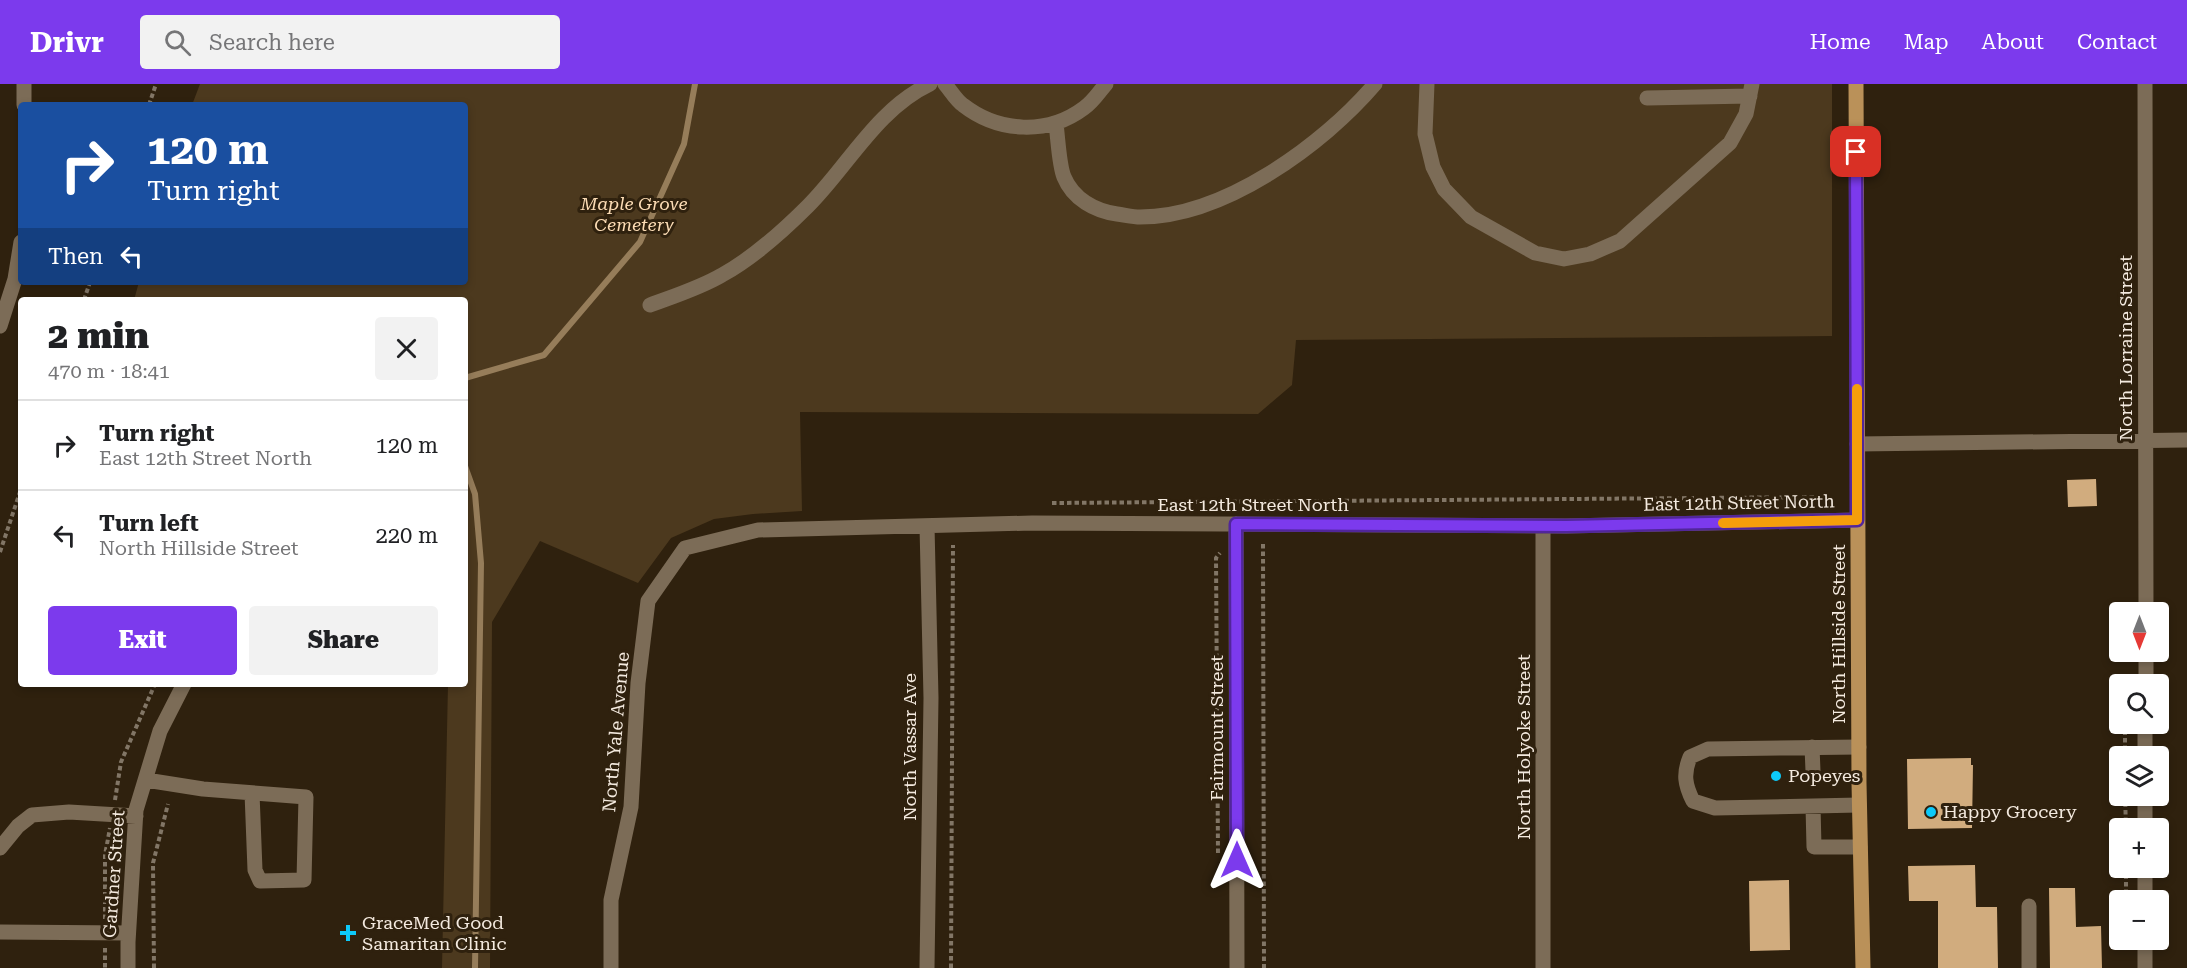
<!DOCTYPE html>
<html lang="en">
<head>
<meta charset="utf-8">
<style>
  :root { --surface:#fff; --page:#f2f2f2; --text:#202124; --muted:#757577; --line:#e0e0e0; --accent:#7c3aed }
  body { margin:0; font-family:"Roboto Serif",serif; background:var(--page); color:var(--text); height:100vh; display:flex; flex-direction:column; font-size:22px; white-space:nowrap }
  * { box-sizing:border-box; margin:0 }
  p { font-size:20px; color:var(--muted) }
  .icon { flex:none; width:33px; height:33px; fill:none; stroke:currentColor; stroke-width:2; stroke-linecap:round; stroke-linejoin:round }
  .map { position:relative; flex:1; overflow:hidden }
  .details { position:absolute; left:18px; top:213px; width:450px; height:390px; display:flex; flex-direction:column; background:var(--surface); border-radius:6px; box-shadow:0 3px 9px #0003 }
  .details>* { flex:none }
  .hud { position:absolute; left:18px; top:18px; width:450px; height:183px; border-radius:6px; box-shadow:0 3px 9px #0003; background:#1a4fa0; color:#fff; overflow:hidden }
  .needle { width:39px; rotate:180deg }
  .fabs { position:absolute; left:2109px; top:518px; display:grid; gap:12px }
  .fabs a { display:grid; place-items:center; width:60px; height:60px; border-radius:6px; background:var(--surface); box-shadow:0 3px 9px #0003; font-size:30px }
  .pin { position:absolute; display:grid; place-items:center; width:51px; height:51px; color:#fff; margin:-26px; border-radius:12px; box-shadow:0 3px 9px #0006 }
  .me { position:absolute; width:66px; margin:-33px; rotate:0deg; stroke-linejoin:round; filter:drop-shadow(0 0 4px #0008) }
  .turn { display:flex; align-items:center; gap:21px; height:126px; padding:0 30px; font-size:27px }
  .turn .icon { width:78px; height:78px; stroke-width:2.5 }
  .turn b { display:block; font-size:42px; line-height:51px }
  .then { display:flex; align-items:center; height:57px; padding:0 30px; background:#0003; gap:12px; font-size:22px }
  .round { display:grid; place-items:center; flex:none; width:63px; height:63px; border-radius:6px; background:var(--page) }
  .head { display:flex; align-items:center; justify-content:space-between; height:102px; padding:0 30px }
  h1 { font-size:36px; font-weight:800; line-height:45px }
  .button { display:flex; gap:12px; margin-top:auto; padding:12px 30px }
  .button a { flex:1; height:69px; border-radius:6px; background:var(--accent); color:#fff; font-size:24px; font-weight:800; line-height:69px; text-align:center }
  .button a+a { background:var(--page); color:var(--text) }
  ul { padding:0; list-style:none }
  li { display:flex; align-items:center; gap:18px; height:90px; padding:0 30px; border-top:2px solid var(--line) }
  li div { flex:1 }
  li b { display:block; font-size:22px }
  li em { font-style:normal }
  header { display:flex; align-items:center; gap:36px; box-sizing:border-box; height:84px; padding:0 30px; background:var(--accent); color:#fff }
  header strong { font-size:28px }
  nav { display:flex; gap:33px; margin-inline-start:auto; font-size:21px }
  .search { width:420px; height:54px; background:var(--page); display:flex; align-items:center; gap:15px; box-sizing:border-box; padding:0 21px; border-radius:6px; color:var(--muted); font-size:22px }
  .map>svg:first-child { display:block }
</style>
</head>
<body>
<header>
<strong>Drivr</strong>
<div class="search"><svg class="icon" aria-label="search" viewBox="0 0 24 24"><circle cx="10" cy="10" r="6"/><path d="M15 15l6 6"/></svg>Search here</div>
<nav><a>Home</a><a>Map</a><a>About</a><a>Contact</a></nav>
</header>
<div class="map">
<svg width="2187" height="884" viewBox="0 0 2187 884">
  <rect width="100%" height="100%" fill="#2f210e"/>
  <path fill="#4c391e" d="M200,0H1832V252L1296,256L1292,301L1258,330L800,328L802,427L753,430L714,435L671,454L638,499L540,457L492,538L490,884H442L448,600H465V216H134L139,198H465V21H192Z"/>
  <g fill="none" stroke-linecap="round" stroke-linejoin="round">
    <path stroke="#967d5a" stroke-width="6" d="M465,294L544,271L640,158L684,60L695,0
      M465,382L475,410L481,479L475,884"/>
  </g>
  <path fill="#d1ac7e" d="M2096,395L2097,422L2068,423L2067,396Z
    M1971,674V681H1973L1972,744L1908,745L1907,675Z
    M1975,781L1976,823H1997L1998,884H1938V817H1909L1908,782Z
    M1789,796L1790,866L1750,867L1749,797Z
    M2049,804H2075L2076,843L2101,842L2102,884H2050Z"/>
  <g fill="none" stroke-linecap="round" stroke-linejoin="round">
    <path stroke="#827666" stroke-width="4" stroke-dasharray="4.5 3" stroke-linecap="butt" d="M149,21L156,0
      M84,216L90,198
      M1052,419L1829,413
      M1263,460L1264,884
      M0,468L21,405
      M2125,639V672
      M2125,711L2126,744
      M115,716L121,678L155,600
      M1218,769L1216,474L1220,469
      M2126,783V816
      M105,835V771L110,744
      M105,864V884
      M154,884L153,779L168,720
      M951,884L953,461"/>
    <path stroke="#7c6c57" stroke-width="15" d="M945,0C951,7 956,16 963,21C999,49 1048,51 1084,24C1093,18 1099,8 1106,0
      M1427,0L1425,50L1433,83L1444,105L1471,133L1535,169L1564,175L1590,170L1620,157L1730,59L1746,30L1752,0
      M2145,0L2146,528
      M1647,14L1750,12
      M24,21V0
      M1056,40C1058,54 1059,81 1064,93C1073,115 1095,127 1117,130C1125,131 1133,133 1140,133C1224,133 1323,61 1375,0
      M650,221C674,212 700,204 722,191C753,174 783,147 808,122C848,82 877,25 930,0
      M0,242L15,195L21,158
      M1857,360L2187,356
      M1236,440L1237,884
      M1543,442V884
      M2146,600V567
      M1812,663L1813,687
      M1859,663L1708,665L1690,673C1683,690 1685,701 1693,717L1715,724L1859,721
      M2145,672V639
      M146,696L203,705L306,713L304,796L260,797L255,786L252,709
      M1813,722L1814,763H1860
      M2145,744V711
      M0,764L18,742L32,731L69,728L136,732
      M2145,816V783
      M0,848L128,849
      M128,884V858L136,726L160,647L184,600
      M611,884V816L631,723L638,599L648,517L685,464L758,446L1032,439L1566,442L1857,436
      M927,884L931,614L927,442
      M2029,884V822
      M2145,884V855"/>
    <path stroke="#ba9159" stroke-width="15" d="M1856,0L1859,699L1863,884"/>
  </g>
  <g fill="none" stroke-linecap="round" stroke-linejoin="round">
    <g stroke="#51269a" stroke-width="15">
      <path id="route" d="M1237,776L1236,440L1566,442L1857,436L1856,68"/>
    </g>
    <use href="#route" stroke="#7c3aed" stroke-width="10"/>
    <path stroke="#f59e0b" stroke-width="10" d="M1723,439L1857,436V305"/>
  </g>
  <g fill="#0dcafa" stroke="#2f210e" stroke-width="2">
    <circle cx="1776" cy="692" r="6"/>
    <circle cx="1931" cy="728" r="6"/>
    <path d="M345 840h6v6h6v6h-6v6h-6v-6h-6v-6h6z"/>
  </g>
  <g text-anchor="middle" stroke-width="6" stroke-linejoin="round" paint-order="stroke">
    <g font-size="18" font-style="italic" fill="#fcdcb5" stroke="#2f210e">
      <text x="634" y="126">Maple Grove<tspan x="634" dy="21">Cemetery</tspan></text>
    </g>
    <g font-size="18" fill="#f4eadf" stroke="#2f210e">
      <text transform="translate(2126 264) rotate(-90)" y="6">North Lorraine Street</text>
      <text transform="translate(1739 419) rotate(-1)" y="6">East 12th Street North</text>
      <text x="1253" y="427">East 12th Street North</text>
      <text transform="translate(1839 550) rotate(-90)" y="6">North Hillside Street</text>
      <text transform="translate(1217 644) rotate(-90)" y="6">Fairmount Street</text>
      <text transform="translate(616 648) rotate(-85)" y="6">North Yale Avenue</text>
      <text transform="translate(910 663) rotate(-90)" y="6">North Vassar Ave</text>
      <text transform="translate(1524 663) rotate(-90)" y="6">North Holyoke Street</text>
      <text transform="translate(114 790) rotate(-86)" y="6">Gardner Street</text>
    </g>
    <g font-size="18" fill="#f4eadf" stroke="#2f210e" text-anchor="start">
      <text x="1788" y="698">Popeyes</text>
      <text x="1943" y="734">Happy Grocery</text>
      <text x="362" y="845">GraceMed Good<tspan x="362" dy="21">Samaritan Clinic</tspan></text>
    </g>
  </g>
</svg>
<div class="fabs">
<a><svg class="needle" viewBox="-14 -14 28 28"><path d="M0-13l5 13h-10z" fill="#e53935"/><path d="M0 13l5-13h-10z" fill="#757577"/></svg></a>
<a><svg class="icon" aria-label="search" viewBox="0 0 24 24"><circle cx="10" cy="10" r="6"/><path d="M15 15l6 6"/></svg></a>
<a><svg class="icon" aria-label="layers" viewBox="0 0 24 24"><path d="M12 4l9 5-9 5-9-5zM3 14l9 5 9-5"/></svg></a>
<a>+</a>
<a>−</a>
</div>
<div class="pin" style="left:1856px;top:68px;background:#d93025"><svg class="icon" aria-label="arrive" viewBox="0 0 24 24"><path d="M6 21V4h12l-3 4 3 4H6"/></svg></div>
<svg class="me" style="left:1237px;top:776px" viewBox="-20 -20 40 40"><path d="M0-17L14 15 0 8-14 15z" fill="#7c3aed" stroke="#fff" stroke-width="4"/></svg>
<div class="hud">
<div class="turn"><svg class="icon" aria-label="right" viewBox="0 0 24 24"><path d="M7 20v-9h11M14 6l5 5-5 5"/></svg><div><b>120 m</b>Turn right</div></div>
<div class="then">Then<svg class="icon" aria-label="left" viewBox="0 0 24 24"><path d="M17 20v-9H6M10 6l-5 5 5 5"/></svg></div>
</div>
<section class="details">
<div class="head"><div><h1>2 min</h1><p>470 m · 18:41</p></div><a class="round"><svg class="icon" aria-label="close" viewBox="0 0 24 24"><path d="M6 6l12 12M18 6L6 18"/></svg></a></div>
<ul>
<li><svg class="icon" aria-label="right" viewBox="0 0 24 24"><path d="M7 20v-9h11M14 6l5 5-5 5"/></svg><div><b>Turn right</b><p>East 12th Street North</p></div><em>120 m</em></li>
<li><svg class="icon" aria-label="left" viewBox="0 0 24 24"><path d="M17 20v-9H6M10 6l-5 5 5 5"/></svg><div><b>Turn left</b><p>North Hillside Street</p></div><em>220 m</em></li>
</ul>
<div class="button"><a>Exit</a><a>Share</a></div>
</section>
</div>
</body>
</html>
